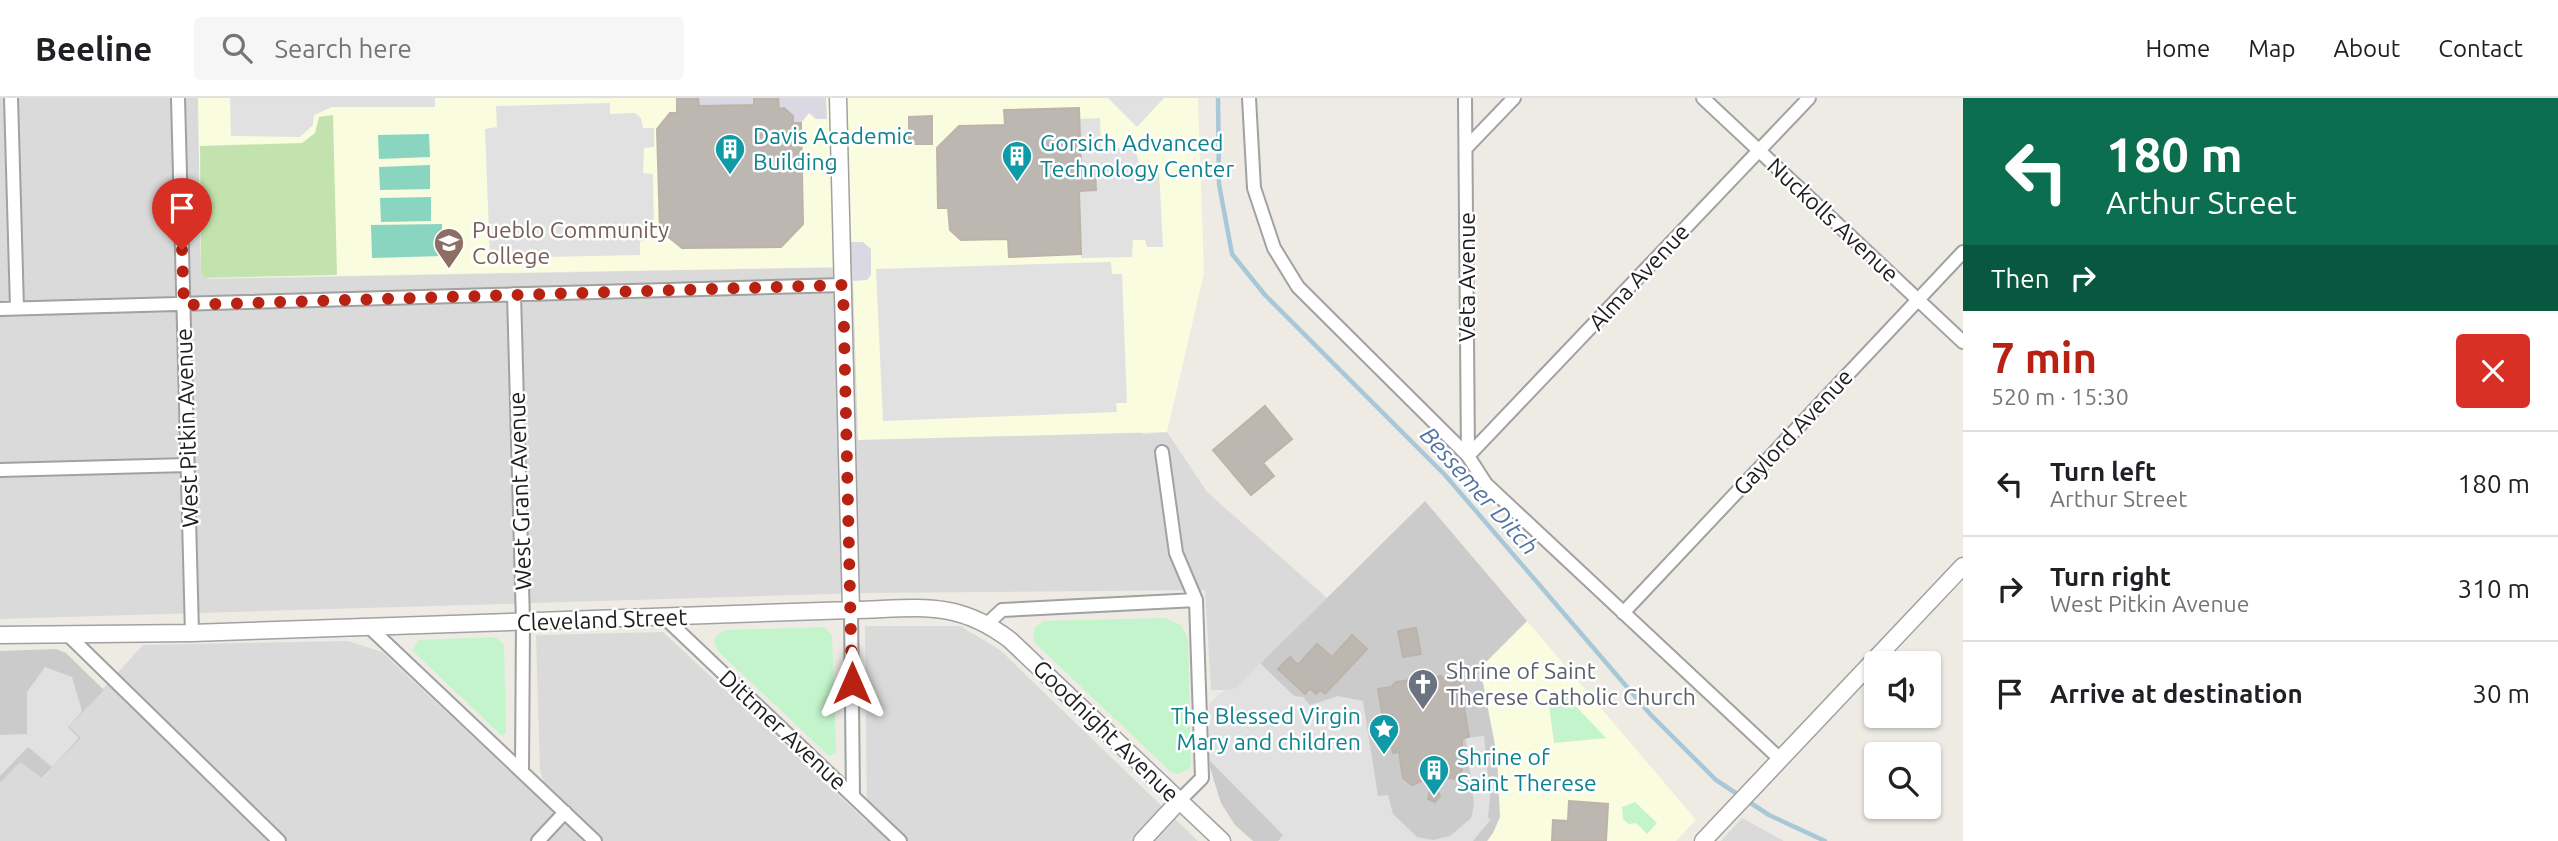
<!DOCTYPE html>
<html lang="en">
<head>
<meta charset="utf-8">
<style>
  :root { --surface:#fff; --page:#f6f6f6; --text:#202124; --muted:#757577; --line:#e0e0e0; --accent:#b72213 }
  body { margin:0; font-family:Ubuntu,sans-serif; background:var(--page); color:var(--text); height:100vh; display:flex; flex-direction:column; font-size:26px; white-space:nowrap }
  * { box-sizing:border-box; margin:0 }
  p { font-size:23px; color:var(--muted) }
  .icon { flex:none; width:38px; height:38px; fill:none; stroke:currentColor; stroke-width:2; stroke-linecap:round; stroke-linejoin:round }
  .map { position:relative; flex:1; overflow:hidden }
  .sheet { display:flex; flex-direction:column; background:var(--surface); width:595px }
  .sheet>* { flex:none }
  .guide { background:#0b6e4f; color:#fff; overflow:hidden }
  .controls { position:absolute; left:1864px; top:553px; display:grid; gap:14px }
  .controls a { display:grid; place-items:center; width:77px; height:77px; border-radius:7px; background:var(--surface); box-shadow:0 2px 5px #0004; font-size:35px }
  .pin { position:absolute; display:grid; place-items:center; width:60px; height:60px; color:#fff; margin:-72px -30px; border-radius:50% 50% 50% 0; rotate:-45deg; box-shadow:0 0 7px #0007 }
  .pin .icon { rotate:45deg }
  .me { position:absolute; width:77px; margin:-38px; rotate:0deg; stroke-linejoin:round; filter:drop-shadow(0 0 5px #0008) }
  .turn { display:flex; align-items:center; gap:24px; height:147px; padding:0 28px; font-size:32px }
  .turn .icon { width:91px; height:91px; stroke-width:2.5 }
  .turn b { display:block; font-size:49px; line-height:60px }
  .then { display:flex; align-items:center; height:66px; padding:0 28px; background:#0003; gap:14px; font-size:26px }
  .round { display:grid; place-items:center; flex:none; width:74px; height:74px; border-radius:7px; background:var(--page) }
  .summary { display:flex; align-items:center; justify-content:space-between; height:119px; padding:0 28px }
  h1 { font-size:42px; font-weight:700; line-height:52px; color:var(--accent) }
  ul { padding:0; list-style:none }
  li { display:flex; align-items:center; gap:21px; height:105px; padding:0 28px; border-top:2px solid var(--line) }
  li div { flex:1 }
  li b { display:block; font-size:26px }
  li em { font-style:normal }
  header { display:flex; align-items:center; gap:42px; box-sizing:border-box; height:98px; padding:0 35px; background:var(--surface); border-bottom:2px solid var(--line) }
  header strong { font-size:33px }
  nav { display:flex; gap:38px; margin-inline-start:auto; font-size:24px }
  .search { width:490px; height:63px; background:var(--page); display:flex; align-items:center; gap:18px; box-sizing:border-box; padding:0 24px; border-radius:7px; color:var(--muted); font-size:26px }
  main { display:flex; flex:1; min-height:0 }
  .map>svg:first-child { display:block }
</style>
</head>
<body>
<header>
<strong>Beeline</strong>
<div class="search"><svg class="icon" aria-label="search" viewBox="0 0 24 24"><circle cx="10" cy="10" r="6"/><path d="M15 15l6 6"/></svg>Search here</div>
<nav><a>Home</a><a>Map</a><a>About</a><a>Contact</a></nav>
</header>
<main>
<div class="map">
<svg width="1963" height="743" viewBox="0 0 1963 743">
  <rect width="100%" height="100%" fill="#edebe4"/>
  <path fill="#dbdada" d="M0,0H198L201,174L208,181L848,169L853,183L1143,336L1167,334L1207,394L1327,500L1236,591L1225,592H1211L1205,492L865,495L0,521Z
    M865,528H960L1000,552L1198,743H0V685L20,663L43,680L80,640L69,628L143,547L348,543L382,554L534,696L544,685L540,672L536,537L663,534L867,724Z
    M1742,720L1784,743H1721Z"/>
  <path fill="#f9fcde" d="M198,0H1198L1204,175L1167,334L858,342L853,183L847,169L204,180L201,174Z
    M1527,523L1696,722L1676,743H1487L1493,735L1480,570Z"/>
  <path fill="#cbcbcb" d="M1425,403L1527,523L1480,570L1497,657L1500,719L1493,735L1487,743H1253L1235,727L1221,705L1210,670L1209,606L1225,592L1236,590Z
    M56,551L66,555L104,592L69,628L81,640L42,680L20,664L0,685V553Z"/>
  <path fill="#c3e3ae" d="M333,17L337,177L204,180L201,174L200,48L302,45L315,35L319,19Z"/>
  <path fill="#c4f4cc" d="M1165,520L1181,527L1188,541L1191,666L1189,671L1178,676L1171,674L1036,546L1033,539L1035,529L1044,523Z
    M824,529L832,537L836,655L829,658L718,553L714,544L717,537L726,532Z
    M495,539L504,546L506,635L502,638L412,552L419,542Z
    M1564,596L1606,640L1554,645L1548,598Z
    M1635,704L1657,725L1647,736L1636,725L1629,726L1623,721L1622,709Z"/>
  <path fill="#89d5bf" d="M429,36L430,59L379,61L378,37Z
    M430,67V91L380,92L379,69Z
    M431,99V123L381,124L380,100Z
    M442,126L443,158L372,160L371,127Z"/>
  <path fill="#e1e1e1" d="M230,0H435V9H332L314,17L313,27L300,39L231,38Z
    M1108,0H1164L1137,29Z
    M610,5V16L635,15L641,20L643,30H654V49L644,50L643,75L653,76L654,138L640,144V157L490,160L485,31L497,29L496,8Z
    M1100,20L1101,50H1135L1141,72H1159L1163,149H1147L1145,142H1133L1132,159L1081,160L1079,93L1096,92L1095,72H1081L1079,21Z
    M1111,164L1112,176H1122L1127,305H1116L1117,314L883,323L876,171Z
    M1260,565L1294,598L1303,599L1310,607L1338,598L1363,603L1378,698L1388,697L1393,716L1417,739L1433,742L1450,738L1471,720L1474,707L1466,640L1484,638L1490,699L1488,720L1491,721L1473,743H1278L1283,737L1209,662V606L1225,592L1236,590Z
    M45,569L72,579L82,613L68,629L79,640L52,669L28,649L0,678V637L27,636V594Z"/>
  <path fill="#d9d8e3" d="M698,0H754V7L699,8Z
    M778,0H826L827,21H816L809,15L801,25H793L792,18L784,10L779,11Z
    M847,144H863L871,151V177L867,182L853,183L848,176Z"/>
  <g fill="none" stroke-linecap="round" stroke-linejoin="round">
    <path stroke="#a8c8d7" stroke-width="4.5" d="M1218,0L1219,86L1232,156L1265,197L1445,377L1651,617L1716,682L1769,717L1825,743"/>
  </g>
  <path fill="#bdb7b1" stroke="#bdb3a8" stroke-width="2" d="M677,0H698L699,8L754,7V0H778L779,11L784,10L793,18V25H801L803,126L781,149L682,150L660,132L657,31L670,15H677Z
    M1079,10L1081,72L1095,71L1096,92L1079,93L1081,156L1009,159L1008,141L961,142L950,132L948,110H938L937,50L959,28L1005,27L1004,12Z
    M932,18V46H909V19Z
    M1265,308L1292,341L1263,365L1274,378L1251,397L1213,352Z
    M1416,530L1421,556L1403,559L1398,533Z
    M1352,537L1367,551L1325,596L1320,592L1316,596L1310,590L1305,596L1278,571L1290,559L1298,567L1317,546L1332,559Z
    M1441,578L1446,581L1459,579L1469,639L1462,640V673L1455,681L1433,678L1412,687L1403,680L1399,654L1393,655L1392,649H1388L1378,591L1391,589L1396,584Z
    M1432,684L1440,698L1435,704L1428,701Z
    M1569,703L1608,706L1606,743H1552L1553,722L1568,723Z"/>
  <g fill="none" stroke-linecap="round" stroke-linejoin="round">
    <g stroke="#a1a1a1" stroke-width="16">
      <path id="minor" d="M11,0L17,210
        M178,0L192,535
        M1249,0L1254,90L1274,150L1298,189L1468,358L1486,386L1781,662
        M1465,0L1468,358
        M1703,0L1963,244
        M1466,50L1514,0
        M514,196L523,524L522,673
        M0,211L843,187
        M1162,354L1176,455L1196,502L1202,680L1179,703
        M1468,358L1809,0
        M0,372L188,367
        M851,512L853,698
        M1623,515L1963,154
        M665,520L900,743
        M988,525L1002,512L1196,502
        M369,529L595,743
        M66,535L279,743
        M538,743L565,714"/>
    </g>
    <g stroke="#a1a1a1" stroke-width="19">
      <path id="tertiary" d="M838,0L851,512
        M0,537L192,535L851,512C916,511 955,500 1010,542L1222,743
        M1142,743L1179,703
        M1703,743L1963,468"/>
    </g>
    <use href="#minor" stroke="#fff" stroke-width="12"/>
    <use href="#tertiary" stroke="#fff" stroke-width="16"/>
  </g>
  <g fill="none" stroke-linecap="round" stroke-linejoin="round">
    <path stroke="#b72213" stroke-width="12" stroke-dasharray="0 21.6" d="M182,152L184,207L843,187L852,585"/>
  </g>
  <defs>
    <g id="building-pin" transform="scale(1.575)"><path d="M0 17L-7.5 6A9.5 9.5 0 1 1 7.5 6Z" fill="#0f9aa8" stroke="#fff"/><path d="M-4-6H4V6H1V3H-1V6H-4ZM-2.5-4.3h1.7v1.8h-1.7ZM.8-4.3h1.7v1.8H.8ZM-2.5-1h1.7V.8h-1.7ZM.8-1h1.7V.8H.8Z" fill="#fff"/></g>
    <g id="university-pin" transform="scale(1.575)"><path d="M0 17L-7.5 6A9.5 9.5 0 1 1 7.5 6Z" fill="#8d6e63" stroke="#fff"/><path d="M0-5L7-2L0 1L-7-2ZM-4 1L0 2.5L4 1V4Q0 6-4 4Z" fill="#fff"/></g>
    <g id="church-pin" transform="scale(1.575)"><path d="M0 17L-7.5 6A9.5 9.5 0 1 1 7.5 6Z" fill="#6b7280" stroke="#fff"/><path d="M-1.2-6h2.4v3.5h3.3v2.4h-3.3V6h-2.4V-.1h-3.3v-2.4h3.3Z" fill="#fff"/></g>
    <g id="sight-pin" transform="scale(1.575)"><path d="M0 17L-7.5 6A9.5 9.5 0 1 1 7.5 6Z" fill="#0f9aa8" stroke="#fff"/><path d="M0-6L1.8-2.2L6-1.7L2.9 1.2L3.7 5.4L0 3.3L-3.7 5.4L-2.9 1.2L-6-1.7L-1.8-2.2Z" fill="#fff"/></g>
  </defs>
  <g fill-rule="evenodd">
    <use href="#building-pin" x="730" y="51"/>
    <use href="#building-pin" x="1017" y="58"/>
    <use href="#university-pin" x="449" y="145"/>
    <use href="#church-pin" x="1423" y="586"/>
    <use href="#sight-pin" x="1384" y="631"/>
    <use href="#building-pin" x="1434" y="672"/>
  </g>
  <g text-anchor="middle" stroke-width="5" stroke-linejoin="round" paint-order="stroke">
    <g font-size="23" fill="#0d838f" stroke="#fff" text-anchor="start">
      <text x="753" y="46">Davis Academic<tspan x="753" dy="26">Building</tspan></text>
      <text x="1040" y="53">Gorsich Advanced<tspan x="1040" dy="26">Technology Center</tspan></text>
      <text x="1361" y="626" text-anchor="end">The Blessed Virgin<tspan x="1361" dy="26">Mary and children</tspan></text>
      <text x="1457" y="667">Shrine of<tspan x="1457" dy="26">Saint Therese</tspan></text>
    </g>
    <g font-size="23" fill="#1d1d1d" stroke="#fff">
      <text transform="translate(1833 122) rotate(43)" y="8">Nuckolls Avenue</text>
      <text transform="translate(1467 179) rotate(-90)" y="8">Veta Avenue</text>
      <text transform="translate(1639 179) rotate(-47)" y="8">Alma Avenue</text>
      <text transform="translate(187 330) rotate(-92)" y="8">West Pitkin Avenue</text>
      <text transform="translate(1793 334) rotate(-47)" y="8">Gaylord Avenue</text>
      <text transform="translate(520 393) rotate(-92)" y="8">West Grant Avenue</text>
      <text transform="translate(602 522) rotate(-2)" y="8">Cleveland Street</text>
      <text transform="translate(783 632) rotate(43)" y="8">Dittmer Avenue</text>
      <text transform="translate(1106 633) rotate(44)" y="8">Goodnight Avenue</text>
    </g>
    <g font-size="23" fill="#785e54" stroke="#fff" text-anchor="start">
      <text x="472" y="140">Pueblo Community<tspan x="472" dy="26">College</tspan></text>
    </g>
    <g font-size="23" fill="#5b616d" stroke="#fff" text-anchor="start">
      <text x="1446" y="581">Shrine of Saint<tspan x="1446" dy="26">Therese Catholic Church</tspan></text>
    </g>
    <g font-size="24" font-style="italic" fill="#5373a3" stroke="#fff">
      <text transform="translate(1479 393) rotate(48)" y="8">Bessemer Ditch</text>
    </g>
  </g>
</svg>
<div class="controls">
<a><svg class="icon" aria-label="sound" viewBox="0 0 24 24"><path d="M4 9h4l5-4v14l-5-4H4zM17 9q2 3 0 6"/></svg></a>
<a><svg class="icon" aria-label="search" viewBox="0 0 24 24"><circle cx="10" cy="10" r="6"/><path d="M15 15l6 6"/></svg></a>
</div>
<div class="pin" style="left:182px;top:152px;background:#d93025"><svg class="icon" aria-label="arrive" viewBox="0 0 24 24"><path d="M6 21V4h12l-3 4 3 4H6"/></svg></div>
<svg class="me" style="left:852px;top:585px" viewBox="-20 -20 40 40"><path d="M0-17L14 15 0 8-14 15z" fill="#b72213" stroke="#fff" stroke-width="4"/></svg>
</div>
<section class="sheet">
<div class="guide">
<div class="turn"><svg class="icon" aria-label="left" viewBox="0 0 24 24"><path d="M17 20v-9H6M10 6l-5 5 5 5"/></svg><div><b>180 m</b>Arthur Street</div></div>
<div class="then">Then<svg class="icon" aria-label="right" viewBox="0 0 24 24"><path d="M7 20v-9h11M14 6l5 5-5 5"/></svg></div>
</div>
<div class="summary"><div><h1>7 min</h1><p>520 m · 15:30</p></div><a class="round" style="background:#d93025;color:#fff"><svg class="icon" aria-label="close" viewBox="0 0 24 24"><path d="M6 6l12 12M18 6L6 18"/></svg></a></div>
<ul>
<li><svg class="icon" aria-label="left" viewBox="0 0 24 24"><path d="M17 20v-9H6M10 6l-5 5 5 5"/></svg><div><b>Turn left</b><p>Arthur Street</p></div><em>180 m</em></li>
<li><svg class="icon" aria-label="right" viewBox="0 0 24 24"><path d="M7 20v-9h11M14 6l5 5-5 5"/></svg><div><b>Turn right</b><p>West Pitkin Avenue</p></div><em>310 m</em></li>
<li><svg class="icon" aria-label="arrive" viewBox="0 0 24 24"><path d="M6 21V4h12l-3 4 3 4H6"/></svg><div><b>Arrive at destination</b></div><em>30 m</em></li>
</ul>
</section>
</main>
</body>
</html>
